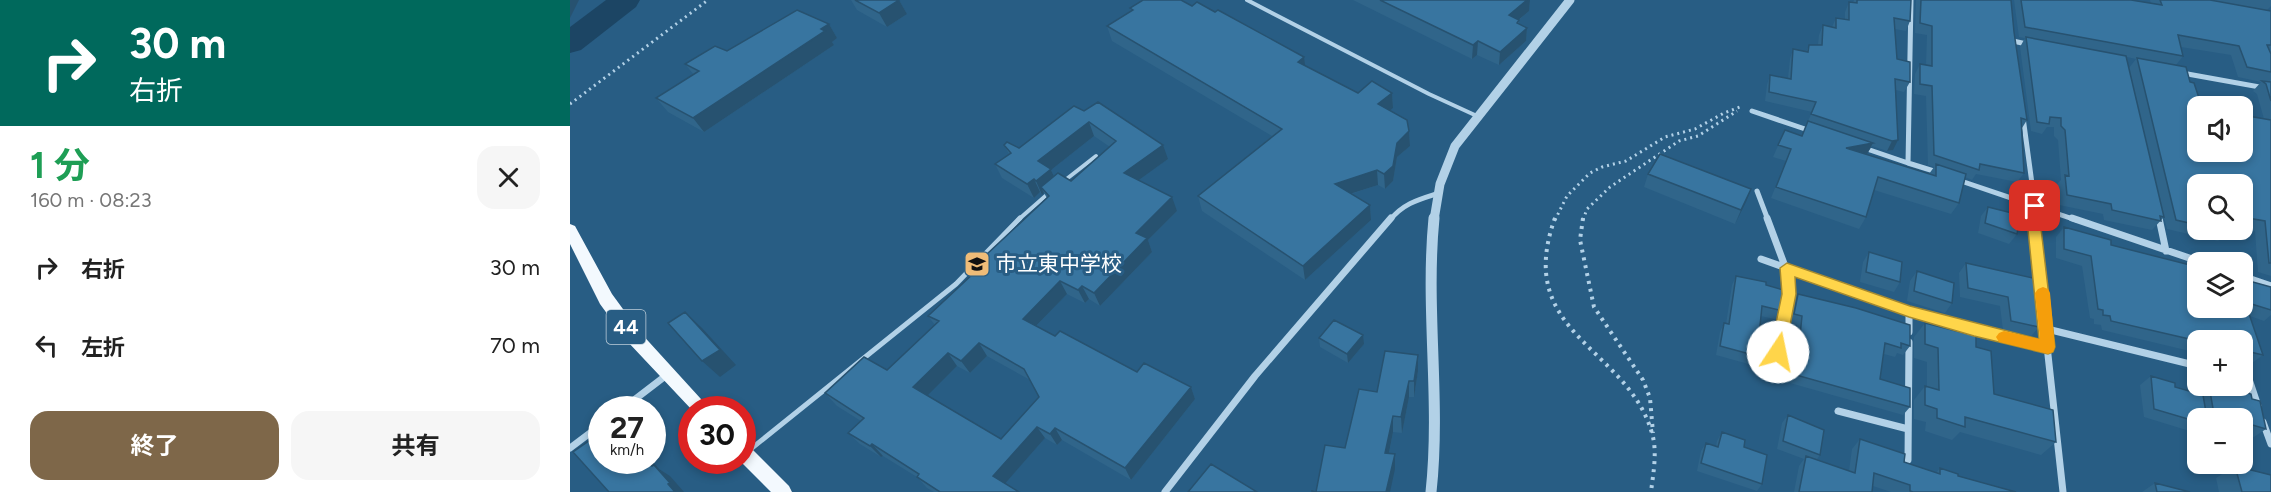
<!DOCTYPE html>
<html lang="ja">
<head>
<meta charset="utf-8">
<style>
  :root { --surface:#fff; --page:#f6f6f6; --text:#222; --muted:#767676; --accent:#7e6749 }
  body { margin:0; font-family:Figtree,"Noto Sans JP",sans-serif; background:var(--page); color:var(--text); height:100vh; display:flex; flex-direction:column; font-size:22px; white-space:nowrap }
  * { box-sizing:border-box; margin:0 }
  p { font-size:20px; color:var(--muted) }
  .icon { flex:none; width:33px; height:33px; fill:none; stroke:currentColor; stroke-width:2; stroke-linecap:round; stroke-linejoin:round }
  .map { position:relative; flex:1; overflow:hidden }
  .details { display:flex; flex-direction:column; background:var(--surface); width:570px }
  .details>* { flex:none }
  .top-card { background:#00695c; color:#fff; overflow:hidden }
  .tools { position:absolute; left:1617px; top:96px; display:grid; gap:12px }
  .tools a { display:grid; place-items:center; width:66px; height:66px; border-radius:12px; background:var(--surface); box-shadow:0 3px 9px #0003; font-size:30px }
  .speed { position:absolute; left:18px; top:396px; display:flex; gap:12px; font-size:30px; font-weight:700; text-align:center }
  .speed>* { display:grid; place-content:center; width:78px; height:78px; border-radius:50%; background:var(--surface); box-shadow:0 3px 9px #0003; line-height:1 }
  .speed small { font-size:15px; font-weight:400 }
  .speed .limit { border:9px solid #d22; background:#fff; color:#111 }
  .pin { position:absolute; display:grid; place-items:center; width:51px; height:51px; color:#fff; margin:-26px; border-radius:12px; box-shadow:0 3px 9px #0006 }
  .me { position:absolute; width:66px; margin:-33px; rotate:11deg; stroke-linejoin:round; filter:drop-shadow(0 0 4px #0008) }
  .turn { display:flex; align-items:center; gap:21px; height:126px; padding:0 30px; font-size:27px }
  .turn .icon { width:78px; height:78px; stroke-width:2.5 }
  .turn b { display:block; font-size:42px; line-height:51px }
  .round { display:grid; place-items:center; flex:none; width:63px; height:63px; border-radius:18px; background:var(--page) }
  .headline { display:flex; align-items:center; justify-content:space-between; height:102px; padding:0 30px }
  h1 { font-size:36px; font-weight:700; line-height:45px; color:#1e9e55 }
  .primary-button { display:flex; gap:12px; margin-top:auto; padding:12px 30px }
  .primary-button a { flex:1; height:69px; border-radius:18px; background:var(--accent); color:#fff; font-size:24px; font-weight:700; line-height:69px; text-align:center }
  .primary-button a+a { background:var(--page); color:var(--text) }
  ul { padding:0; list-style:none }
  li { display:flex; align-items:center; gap:18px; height:78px; padding:0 30px }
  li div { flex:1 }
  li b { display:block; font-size:22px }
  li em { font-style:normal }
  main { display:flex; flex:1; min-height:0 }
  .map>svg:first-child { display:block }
</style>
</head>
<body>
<main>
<section class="details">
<div class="top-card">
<div class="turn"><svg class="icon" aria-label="right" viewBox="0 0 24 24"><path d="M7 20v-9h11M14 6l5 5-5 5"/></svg><div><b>30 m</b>右折</div></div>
</div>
<div class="headline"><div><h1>1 分</h1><p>160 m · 08:23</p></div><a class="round"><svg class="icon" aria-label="close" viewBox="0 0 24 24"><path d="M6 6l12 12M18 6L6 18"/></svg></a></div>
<ul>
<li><svg class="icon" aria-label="right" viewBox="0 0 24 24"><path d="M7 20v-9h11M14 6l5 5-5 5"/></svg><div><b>右折</b></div><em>30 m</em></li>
<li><svg class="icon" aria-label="left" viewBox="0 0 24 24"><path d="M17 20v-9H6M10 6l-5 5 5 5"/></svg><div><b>左折</b></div><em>70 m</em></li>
</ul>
<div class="primary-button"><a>終了</a><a>共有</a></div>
</section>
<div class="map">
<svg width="1701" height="492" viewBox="0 0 1701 492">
  <rect width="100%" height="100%" fill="#285d84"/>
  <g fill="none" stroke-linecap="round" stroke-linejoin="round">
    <path fill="#1c4564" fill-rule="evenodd" d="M36,0H70L66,7L11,50L0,53V27Z"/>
    <path stroke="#b2d1e7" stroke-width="3" stroke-dasharray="2 4" stroke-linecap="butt" d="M0,104L138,0
      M985,220L997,196L1020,173L1032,167L1056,161L1095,137L1125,129L1154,113L1170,107
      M1013,220L1017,209L1040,187L1109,141L1128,136L1167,111"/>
    <path stroke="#b2d1e7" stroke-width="4" stroke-dasharray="3 5" stroke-linecap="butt" d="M985,218C942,336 1061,347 1083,437C1087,455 1083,475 1081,492
      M1013,218L1010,240L1024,307L1073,380L1080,398L1083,433"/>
    <path stroke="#b2d1e7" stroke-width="4" d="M677,0L859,94L907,116
      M494,181L526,156
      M448,220L480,192"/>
    <path stroke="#b2d1e7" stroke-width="5" d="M177,452L386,284L450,218"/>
    <path stroke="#b2d1e7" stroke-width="5" d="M1341,0L1338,163L1367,172
      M1443,41L1461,45
      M1612,73L1701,89
      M1182,111L1241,131
      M1453,117L1465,206L1463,220
      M1294,148L1338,163
      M1388,180L1506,220
      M1187,191L1198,220
      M1588,215L1589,220
      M820,220C833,204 847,200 866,194"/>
    <path stroke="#b2d1e7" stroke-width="7" d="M1197,218L1219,277V294L1207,352
      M1463,218L1493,492
      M1502,218L1631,262
      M1589,218L1596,251
      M1191,259L1339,311L1404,330L1478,347
      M1672,276L1701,286
      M1339,311V332
      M1477,329L1628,366
      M1672,378L1679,379L1688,406
      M51,410L98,374
      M1268,411L1338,429
      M1693,422L1701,444
      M0,448L32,424
      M1338,460L1339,342
      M595,492L685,376L821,218"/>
    <path stroke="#b2d1e7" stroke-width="9" d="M864,220L870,184L885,146L1000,0"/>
    <path stroke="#b2d1e7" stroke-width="11" d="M861,492C871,401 855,309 864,218"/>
    <path fill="#f3f9fe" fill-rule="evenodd" d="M0,224L5,226L42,294L69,331L141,410H122L57,341L30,304L0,244Z
      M172,443L178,445L219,486L222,492H201L169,460H172Z"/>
  </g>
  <path fill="#30658a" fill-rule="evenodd" d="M281,0H329L337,14L317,27L287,10Z
    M783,0H960L959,11L949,20V24L957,28L956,41L929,65L907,55L902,59Z
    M1284,0H1341L1340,21L1336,31L1325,29L1327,59L1340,82L1334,92L1326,90L1323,150L1317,151L1302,146L1297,154L1359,174L1364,167L1358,165L1356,96L1344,94L1345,74L1350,64L1356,65L1357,35L1345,33L1346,0H1441L1444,32L1457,120L1452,128L1454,173L1447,182L1406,174L1402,180L1395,177L1389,203L1381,214L1304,190L1296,217L1289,229L1201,198L1216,161L1203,157L1215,130L1232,135L1242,112L1195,101L1197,85L1200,75L1218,78L1220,59L1223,49L1236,52L1239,45H1248L1249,35L1253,25L1262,27L1266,18L1275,19V12L1279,2L1283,3Z
    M1444,0H1561L1581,4L1580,0H1701V6L1697,10L1701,11V276L1688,272L1685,231L1672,228V184H1628V230H1657L1658,231L1648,241L1597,229L1594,217L1582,230L1534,220L1533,214L1489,205L1487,184L1491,180L1488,140L1484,136V127H1477L1472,134L1461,131L1450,47L1455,38L1449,37ZM1611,47L1661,55L1668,77L1691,82L1683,91L1687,94L1694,119L1628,106L1606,65L1613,56ZM1557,57L1566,59L1559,68Z
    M560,8L736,66L788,93H822L823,108L820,110L839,131L840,146L827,157L823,181L815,189L808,185L781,194L800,205L801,220L735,280L632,211L628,196L702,136L542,41L537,26L561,11Z
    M259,24L267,38L262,42L264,45L134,132L98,112L86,98L124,75L115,64L157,51Z
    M504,106L598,159L568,180L607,211L578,240L582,252L530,306L519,299L515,303L497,294L466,326L485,336L567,372L621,387L625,399L561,480L492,440L487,445L475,438L435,483L449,492H364L357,488L347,477L313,456L311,457L290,444L278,433L291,421L267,406L255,393L317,370L365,325L358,316L404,273L401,269L477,198L474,193L472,195L470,192L464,198L432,178L425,164L439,154L434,145L449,148ZM524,136L540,147L501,181L484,177L481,170ZM417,356L460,380L469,397L431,439L357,395L387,366L400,373Z
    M1078,174L1181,189L1165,224L1074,187Z
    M1418,207L1447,234L1439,244L1408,233L1411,216Z
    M1494,227L1541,245L1701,287V315L1694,321L1680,316L1693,355L1682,363L1674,362H1672V340H1628V353L1532,330L1531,325L1524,324V319L1520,318L1512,266L1486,258V237Z
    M1299,252L1330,282L1324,292L1290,282L1293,262Z
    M1396,263L1463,278L1469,327L1461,336L1433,330L1430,306L1390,297L1389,273Z
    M1347,271L1382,303L1375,313L1337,301L1340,281Z
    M1166,276L1196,285L1213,311L1208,320L1191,316L1187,356L1182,365L1146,355L1150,332L1154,323L1156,324L1162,285Z
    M1228,294L1340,346L1333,355L1327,353L1325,357L1314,354L1310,379L1340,407L1333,415L1220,383L1227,325L1219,323L1223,303Z
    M1355,323L1406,347L1424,394L1486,442L1471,455L1390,432L1382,440L1355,431L1356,422L1344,419V400L1355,386L1357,387V362L1344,358V337Z
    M749,338L794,344L778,363L750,347Z
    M848,355V371L844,397H839L832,433L823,432L819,454L825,469L746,492L775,448L807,392Z
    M1581,376L1605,387L1628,394V391L1635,386H1650L1682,399L1696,429L1684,437L1672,434V418H1628V432L1626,433L1574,417L1570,385Z
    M1218,415L1250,455L1247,459L1279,471L1282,449L1290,439L1334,462L1366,473L1370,468L1388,476L1446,492H1321L1303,486L1302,492H1224L1229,466L1234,459L1207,449L1212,423Z
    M1152,432L1174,447L1192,484L1187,491L1127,471L1131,451L1136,443L1146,447L1147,441Z
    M1665,466L1701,492H1649L1646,478Z
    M1585,483L1620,492H1572Z"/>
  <path fill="#275270" d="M0,0H9L0,18Z
    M329,0L337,14L317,27L309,13Z
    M957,0H960L959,11L938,29L939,15Z
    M259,24L267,38L262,42L264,45L134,132L123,118Z
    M957,28L956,41L929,65L930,52Z
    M908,41L907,55L902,59L903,45Z
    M734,57L736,72L728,62Z
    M822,93L823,108L809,119L808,104Z
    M519,122L524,136L481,170L487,183L471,187L474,193L472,195L466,181L468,161Z
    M839,131L840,146L827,157L823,181L815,189L814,174L827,143Z
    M1328,140L1323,150L1317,151L1322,141Z
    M1303,143L1297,154L1276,148Z
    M593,145L598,159L559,187L554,173Z
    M807,170L808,185L767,198L765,184Z
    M464,179L470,192L464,198L457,184Z
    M1181,189L1176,202L1165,224L1171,210Z
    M602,197L607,211L578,240L582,252L530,306L524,293L566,233Z
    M800,205L801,220L735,280L733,266Z
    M490,281L497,294L461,331L453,319Z
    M512,286L519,299L515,303L508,290Z
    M115,312L132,328L166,365L150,377L132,361Z
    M793,335L794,344L778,363L777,354Z
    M409,343L417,356L400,373L391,361Z
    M378,353L387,366L354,399L343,387Z
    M848,355V371L844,397V381Z
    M839,381V397L832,433L831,417Z
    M621,387L625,399L561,480L555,468Z
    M823,416V432L816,468L815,453Z
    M467,427L475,438L432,487L423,476Z
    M485,428L492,440L487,445L480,434Z
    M302,444L313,456L311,457L300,446Z
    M825,454V469L820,492H816Z
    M76,460H81L89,469L100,476L114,492H105Z"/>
  <path fill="#3875a0" stroke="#275270" stroke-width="1.5" fill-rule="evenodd" d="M285,0H329L309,13Z
    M573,0H611L622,6L627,2L645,12L648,10L734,57L728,62L788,93L802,81L822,93L808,104L837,120L839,131L827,143L823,166L814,174L807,170L765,184L800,205L733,266L628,196L712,129L537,26L563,10L560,8Z
    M810,0H957L939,15L949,20L947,23L957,28L930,52L908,41L903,45Z
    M1287,0H1341L1340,21L1324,18L1327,59L1340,62V82L1325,79L1328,140L1322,141L1241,114L1246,102L1199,92L1200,75L1221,79L1223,49L1238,52L1239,45H1252L1253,25L1266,28V18L1279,20V2L1287,3Z
    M1351,0H1441L1444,32L1457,120L1451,118L1454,173L1410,164L1409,170L1364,155L1362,86L1350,84V64L1362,66V26L1350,23Z
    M1451,0H1561L1592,5L1590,0H1640L1701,11V45H1697L1701,54V72L1677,67L1669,46L1608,35L1613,56L1455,27Z
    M227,10L259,24L251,29L255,31L123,118L86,98L129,71L115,64L145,46L157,51Z
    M1456,37L1556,56L1594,217L1590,216L1591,221L1542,210L1541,204L1497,195L1495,175L1499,176L1495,130L1491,126V118L1480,117L1479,124L1467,122Z
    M1567,58L1616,67L1620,82L1624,83L1631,104L1646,106H1628V152H1672V115L1701,120V263H1699L1695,221L1672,217V184H1628V225L1606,220Z
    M1692,81L1701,82V101L1696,84Z
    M528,102L593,145L554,173L602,197L566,233L577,238L524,293L512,286L508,290L490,281L453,319L485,336L490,331L567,372L574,363L621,387L555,468L485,428L480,434L467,427L423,476L449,492H370L347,477L349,474L302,444L300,446L278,433L294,418L255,393L294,357L317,370L369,321L358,316L406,271L401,269L479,196L471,187L488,173L501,181L546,141L519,122L468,161L481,169L466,181L464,179L457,184L425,164L441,153L434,145L437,142L449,148L504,106L514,111ZM409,343L454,369L469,397L431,439L343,387L378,353L391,361Z
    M1238,121L1303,143L1276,148L1366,176V164L1396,174L1389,203L1308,177L1296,217L1206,187L1221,149L1208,145L1215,130L1232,136Z
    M1090,154L1181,189L1171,210L1078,174Z
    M1418,207L1450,215L1447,234L1415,223Z
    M1494,227L1541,240V245L1628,267V308H1672V279L1701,287V310L1675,302L1693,355L1680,352L1682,355L1672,354V340H1628V341L1541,321L1540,316L1533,315V310L1528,309L1521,256L1494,249Z
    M1299,252L1332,262L1330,282L1296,272Z
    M1396,263L1463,278L1469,327L1441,321L1438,297L1398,288Z
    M1347,271L1384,283L1382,303L1344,291Z
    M1166,276L1196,282V285L1217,291L1213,311L1192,306L1187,356L1150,346L1154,323L1159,324Z
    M1228,294L1286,308L1340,325V346L1331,343V348L1315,343L1310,379L1340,388V407L1226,375L1232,316L1224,314Z
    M115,312L150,350L132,361L98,323Z
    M764,320L793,335L777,354L749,338Z
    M1355,323L1406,336V347L1421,351L1424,394L1483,410L1486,442L1395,417V427L1367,418V409L1355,405V386L1369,390L1368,348L1355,344Z
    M815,351L848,355L844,381H839L831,417L823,416L815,453L825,454L816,492H742V491L746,492L755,445L775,448L789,389L807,392Z
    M1581,376L1605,383V387L1633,395L1637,418H1628V422L1584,409Z
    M1639,386H1650L1681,394L1682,399L1690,401L1696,429L1672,422V418H1660L1644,414Z
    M1218,415L1254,430L1250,455L1213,441Z
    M32,432V460H76L82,466L84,465L100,483L98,484L105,492H39L3,452Z
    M1152,432L1175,440L1174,447L1197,455L1192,484L1131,463L1136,443L1148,447Z
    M1290,439L1335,454L1334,462L1370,474V468L1388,474V476L1446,492H1343L1340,491V485L1304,473L1302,492H1229L1236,456L1285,473Z
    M641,464L687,492H618Z
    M1665,466L1701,475V492H1672Z
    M1585,483L1620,492H1587Z"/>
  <path fill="#ffd54a" stroke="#a68a30" stroke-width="1.5" d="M1465,201L1471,206L1470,220L1485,347L1483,352L1478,354L1404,336L1339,317L1225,277L1226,294L1215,352L1213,356L1208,358L1202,356L1200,352L1212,294L1210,268L1217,263L1340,306L1469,339L1457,220L1458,206Z"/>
  <path fill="#f59e0b" d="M1473,287L1478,289L1480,293L1485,347L1483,352L1478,354L1429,342L1426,337L1429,333L1434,331L1470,339L1465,293L1468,289Z"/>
  <defs>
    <g id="school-square" transform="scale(1.35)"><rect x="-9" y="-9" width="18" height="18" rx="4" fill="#efbc78" stroke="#285d84"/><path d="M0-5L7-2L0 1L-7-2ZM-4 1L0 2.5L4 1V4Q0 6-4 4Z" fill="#111"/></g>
  </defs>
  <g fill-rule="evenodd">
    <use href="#school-square" x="407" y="264"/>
  </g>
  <g text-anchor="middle" stroke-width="6" stroke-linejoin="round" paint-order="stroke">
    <rect fill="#285d84" stroke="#beceda" stroke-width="1.5" x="36.5" y="310" width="39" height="34" rx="4.5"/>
    <g font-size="20" font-weight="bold" fill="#fff">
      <text x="56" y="334">44</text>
    </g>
    <g font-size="21" fill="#fff" stroke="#285d84" text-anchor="start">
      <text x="426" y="271">市立東中学校</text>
    </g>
  </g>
</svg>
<div class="tools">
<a><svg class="icon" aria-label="sound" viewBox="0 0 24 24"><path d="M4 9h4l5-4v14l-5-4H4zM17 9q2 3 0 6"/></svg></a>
<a><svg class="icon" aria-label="search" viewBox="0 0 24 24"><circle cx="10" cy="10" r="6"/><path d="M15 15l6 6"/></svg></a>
<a><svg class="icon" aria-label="layers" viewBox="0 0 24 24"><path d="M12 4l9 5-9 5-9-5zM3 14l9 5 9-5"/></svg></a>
<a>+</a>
<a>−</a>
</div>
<div class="speed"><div>27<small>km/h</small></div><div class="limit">30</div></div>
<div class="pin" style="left:1465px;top:206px;background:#d93025"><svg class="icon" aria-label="arrive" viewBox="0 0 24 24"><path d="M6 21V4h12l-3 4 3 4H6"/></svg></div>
<svg class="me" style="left:1208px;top:352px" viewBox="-20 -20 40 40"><circle r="19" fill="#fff"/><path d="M0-13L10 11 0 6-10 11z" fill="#ffd54a"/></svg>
</div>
</main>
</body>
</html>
